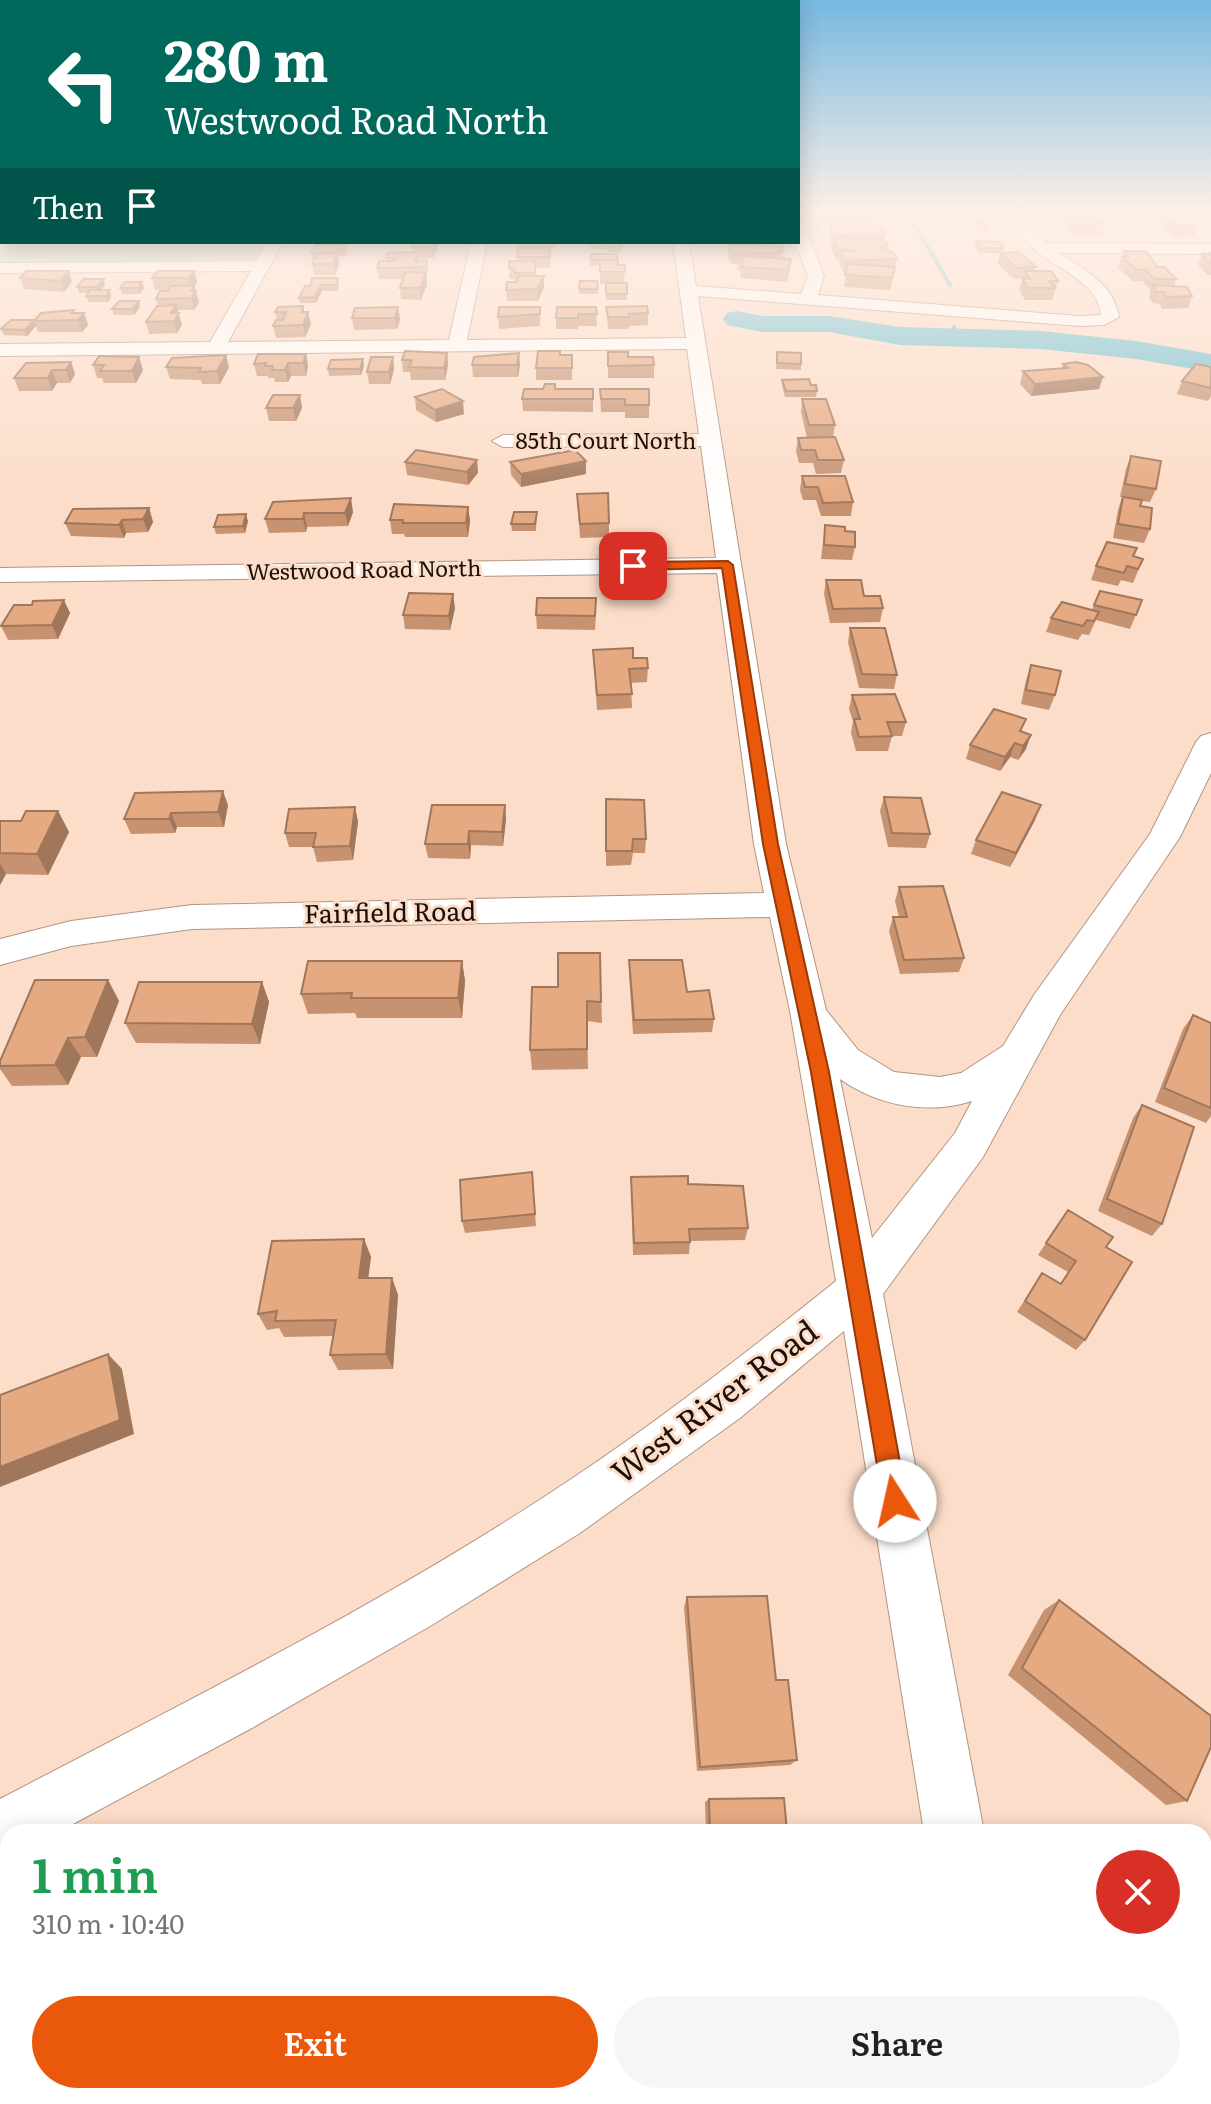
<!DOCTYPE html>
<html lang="en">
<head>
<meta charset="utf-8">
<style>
  :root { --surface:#fff; --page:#f6f6f6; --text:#202124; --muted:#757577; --accent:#ea580c }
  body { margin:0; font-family:Literata,serif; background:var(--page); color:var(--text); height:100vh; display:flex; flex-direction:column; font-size:30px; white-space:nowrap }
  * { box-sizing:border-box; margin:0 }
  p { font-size:26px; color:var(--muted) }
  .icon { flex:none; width:44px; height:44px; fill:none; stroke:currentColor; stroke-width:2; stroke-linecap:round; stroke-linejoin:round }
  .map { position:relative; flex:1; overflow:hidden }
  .side { position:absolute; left:0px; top:1824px; width:1212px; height:280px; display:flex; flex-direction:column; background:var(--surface); border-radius:24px 24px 0 0; box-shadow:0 4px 20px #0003 }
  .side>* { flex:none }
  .banner { position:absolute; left:0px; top:0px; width:800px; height:244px; box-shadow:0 4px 20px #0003; background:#00695c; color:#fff; overflow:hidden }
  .pin { position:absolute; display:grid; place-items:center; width:68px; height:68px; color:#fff; margin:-34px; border-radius:16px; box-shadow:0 4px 12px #0006 }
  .me { position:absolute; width:88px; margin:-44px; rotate:350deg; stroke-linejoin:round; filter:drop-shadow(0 0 6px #0008) }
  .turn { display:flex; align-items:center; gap:28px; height:168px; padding:0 32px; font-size:36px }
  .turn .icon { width:104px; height:104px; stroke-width:2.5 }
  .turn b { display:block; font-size:56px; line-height:68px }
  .then { display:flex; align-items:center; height:76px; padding:0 32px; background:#0003; gap:16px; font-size:30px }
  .round { display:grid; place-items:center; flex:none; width:84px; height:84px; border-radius:42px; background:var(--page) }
  .overview { display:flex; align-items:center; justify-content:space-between; height:136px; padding:0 32px }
  h1 { font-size:48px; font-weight:600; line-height:60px; color:#1e9e55 }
  .action { display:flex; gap:16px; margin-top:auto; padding:16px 32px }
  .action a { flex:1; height:92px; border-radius:48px; background:var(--accent); color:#fff; font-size:32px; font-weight:600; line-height:92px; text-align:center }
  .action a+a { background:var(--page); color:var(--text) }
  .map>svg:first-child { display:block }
</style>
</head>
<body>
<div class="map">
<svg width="1211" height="2104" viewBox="0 0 1211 2104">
  <rect width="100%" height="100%" fill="#fcddc9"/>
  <path fill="#aadec4" d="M0,213L2,242H267L254,261L0,264Z"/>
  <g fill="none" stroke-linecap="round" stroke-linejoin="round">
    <path stroke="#68bfd3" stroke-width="4" d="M908,213L950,285
      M954,327L956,337"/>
    <path fill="#68bfd3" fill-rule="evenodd" d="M737,311L763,316H829L900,327L1041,331L1136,341L1211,354V372L1136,359L1041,349L900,345L829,332H763L727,325L723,319L727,313Z"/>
    <g stroke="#b19482" stroke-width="2">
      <path id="minor" d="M1006,213H1020L1046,243L1211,244V254L1059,253C1083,269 1115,285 1119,317L1104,325L1079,326L698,296L786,844L826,1010L858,1050L894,1072L940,1077L961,1073L1003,1046L1034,995L1150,834L1196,742L1201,736L1211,733V773L1180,837L1060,1015L983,1157L883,1294L984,1832H924L844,1331L740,1418L580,1533L432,1625L252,1728L58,1832H8V1857L0,1861V1799C183,1703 371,1610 544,1497C646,1431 741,1357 836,1281L790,1011L770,917L192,929L71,946L0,965V939L71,921L192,905L764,893L754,844L717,573L0,582V568L716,558L701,446L503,447L492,441L503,435L699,434L687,349L0,356V344L210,342L251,271L0,273V263L256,261L267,242H283L228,342L449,340L471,242H487L467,340L686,338L673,242H689L696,286L801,294L808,276L795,242H798V223L806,228L824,276L818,295L1079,316L1101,315C1098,281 1055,269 1034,249C1023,238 1014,225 1006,213ZM840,1079C878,1106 928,1115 972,1101L955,1133L872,1238Z
        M1202,213H1211V218Z
        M1211,1966V2030L1204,2032V1968Z
        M965,2096H1031L1033,2104H965Z"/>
    </g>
    <use href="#minor" fill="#fff" fill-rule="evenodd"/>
  </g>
  <path fill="#c69270" d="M815,212H873L874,214L873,225H824L820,214H816Z
    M936,212H976V214H968L967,219H949L945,213Z
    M1054,212H1088V216L1105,224L1101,235H1072L1068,228L1069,223L1060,219Z
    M1149,212H1178V215L1198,226L1194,236L1174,237L1162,225L1164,219H1156Z
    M976,220L990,226L988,231H978L975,225Z
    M830,226L885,234L884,240L888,246L887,250L897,259L890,290L844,287L846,272H843L839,262V259H836L831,249L832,244L829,237Z
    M976,241L1004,248L1002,253L1036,267L1034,271L1058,281L1052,300H1025L1019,290L1023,278L1014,279L998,264L1000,253H978L975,247Z
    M519,242H556L555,247H544V248H551L550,268H535L536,276H544V287L538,301H507L506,290L515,282V279H509V268L518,261Z
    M590,242H621L622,252H608L606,249H591Z
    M728,242H780L783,252L782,258L790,270L787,282L740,278L741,271H737L738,265L730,263L728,256L729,246Z
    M316,245L348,251L346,256H338L339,265L335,275H314L312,264L314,259H312L311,253Z
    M438,246L433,258H418V261L427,260L428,271L426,278L427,284L421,300L401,299L400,288L403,279H379L377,268L387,261L386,258L413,252L412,247Z
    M1124,251L1157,267L1176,279L1174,286L1192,296L1188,308L1162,309L1160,304L1152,303L1149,297L1151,290L1142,281H1133L1118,268Z
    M1211,253V275H1208L1198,265L1202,254Z
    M591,254L618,265H625L624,283L627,300H606V284H600V266H590Z
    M194,271L197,282L194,286L199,302L194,310H177L182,325L177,333L149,334L146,322L158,306L156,299L169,290H155L152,278Z
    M20,278L72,282L64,292L24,289Z
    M597,281L598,294H579V289Z
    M339,283L338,291H322L316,303H300L299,298L310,286Z
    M105,285L101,290L111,296L108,302H88L86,296L88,293H79L77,287Z
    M120,288H144L140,294H122Z
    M140,307L134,315H114L112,309Z
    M540,307V326L499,329L498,317Z
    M596,307L597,326H578V329H556V318Z
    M606,307L648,313V325L629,326V329H608Z
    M355,308L400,319L397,329L354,330L352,318Z
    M74,310L75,313H84L88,325L82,332H38L36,326L27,336L4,335L1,329Z
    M275,312H304L311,324L305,337L276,338L273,326L277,320Z
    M608,352L654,365V378H608Z
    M777,352L801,364V370L776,369Z
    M447,353L448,365L445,380H411L410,372H403L402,360Z
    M306,354L308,366L306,376H291L288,382H275L274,378H268V376H257L254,364Z
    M560,355H572V380H536V368Z
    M99,356L143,370L136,383H104L102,378H97L93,365Z
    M393,357L394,369L390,384H369L367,372Z
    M71,362L75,374L70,383H57L52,391H19L14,378Z
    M1063,364L1103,377L1099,389L1031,396L1020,384L1023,371L1062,368Z
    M472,365H520L518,377H473Z
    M364,366L361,375L329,376L328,369Z
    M166,367H229L220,384H202L201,380L170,379Z
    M1211,367V396L1208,401L1177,394L1182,381Z
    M782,380L817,391L816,397H785L782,386Z
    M555,389H593V412L523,411L522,399Z
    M600,389L649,405V418H625V412H601Z
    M300,395L302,408L296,421H269L266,408Z
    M415,397L464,414L436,422L416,410Z
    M802,399L835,425L833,437L844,460L841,473L816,474L813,463H799L796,451L798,438H807L801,412Z
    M1131,456L1156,489L1150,502L1142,501L1140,506L1150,529L1144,543L1113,538L1118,510L1122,497H1120L1126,469Z
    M477,460L478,473L468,485L407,475L405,462Z
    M510,462L586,474L521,487L511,475Z
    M802,476L853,502L851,516H821L816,500H803L800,490Z
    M577,494L609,523V537L580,538Z
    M273,502L353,512L348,526L307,527L306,532L269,533L265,519Z
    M468,507L470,521L468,537H405L404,534H392L390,520Z
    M149,508L153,522L148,532L126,533L124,538L71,536L65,523Z
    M537,512L536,531H512L511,524Z
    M248,521L245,533L216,534L214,527Z
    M825,525L845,531L855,547L852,560L821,559Z
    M1134,556L1143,559L1133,583L1121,580L1118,586L1091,580L1096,566Z
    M826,580L864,596L883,608L880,622L830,623L824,594Z
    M1100,591L1142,600L1130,629L1096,620L1089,635L1082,634L1078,640L1046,632L1051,618L1092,610Z
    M455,608L450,630L405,629L403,615Z
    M596,612L595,630L537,629L536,615Z
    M70,613L58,639L8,640L1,626Z
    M850,628L897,675L894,689L859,688L848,642Z
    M593,650L633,658L648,668L647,682L631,683L632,708L597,710Z
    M1031,665L1055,695L1049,710L1021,704L1026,680Z
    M852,695L906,722L902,736H892L888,751H856L851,733L853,721L849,709Z
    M1022,732L1026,749L1018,760L1010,757L1000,771L966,759L970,745Z
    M884,797L930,834L926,848L888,847L880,811Z
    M606,799L646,839L645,853H633L631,865L606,866Z
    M228,805L224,827H177L175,833L131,834L124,819Z
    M505,805L506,819L503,846L471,845L470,859L428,858L425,844Z
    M355,807L358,822L353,860L317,862L313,847H289L285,833Z
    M58,811L69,832L48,875L6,874L0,885V821H21Z
    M1035,820L1010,867L971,854L976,840Z
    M899,887L964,958L959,972L900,974L889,931L893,917H899L895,901Z
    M600,953L602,1023L587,1021L588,1069L532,1070L530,1050L558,987Z
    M629,960L687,992L714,1019L712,1032L633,1034L629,974Z
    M462,961L465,981L462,1018H357L355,1013L308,1014L301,994Z
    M108,980L119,1001L97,1057H81L68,1085L12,1086L0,1069V1061Z
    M262,982L269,1002L260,1044L136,1043L125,1023Z
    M1193,1015L1211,1023V1116L1206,1123L1155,1102L1183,1029Z
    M1142,1105L1162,1224L1152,1236L1098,1211L1133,1118Z
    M532,1172L536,1226L465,1233L462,1221Z
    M631,1177L688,1184L748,1228L745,1240L690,1241L689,1254L633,1255Z
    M1068,1210L1106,1247L1085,1340L1076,1350L1017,1312L1042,1273L1060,1284L1068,1272L1038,1255Z
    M364,1239L371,1257L368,1278H392L398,1295L393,1369L338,1370L330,1355L333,1336L284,1337L279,1328L267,1330L258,1314Z
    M687,1597L797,1760L790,1765L697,1771L684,1607Z
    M1059,1600L1187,1801L1166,1805L1008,1675L1044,1610Z
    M709,1799L787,1832H706L705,1802Z"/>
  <path fill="#a1775b" d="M434,242H438V246L433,258L432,247Z
    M337,254L339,265L335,275L333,264Z
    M69,271L72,282L64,292L60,281Z
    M194,271L197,282L194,286L199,302L194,310L188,278Z
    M426,273L427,284L421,300L420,288Z
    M544,276V287L538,301L537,289Z
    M104,279L105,285L98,293L96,287Z
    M142,282L144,288L140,294L138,288Z
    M321,285L322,291L316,303L315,297Z
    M110,290L111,296L108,302L106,296Z
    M139,301L140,307L134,315L132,309Z
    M176,305L182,325L177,333L171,313Z
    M303,306L305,318L308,312L311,324L305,337L302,312Z
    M398,307L400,319L397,329L395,318Z
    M84,313L88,325L82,332L78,320Z
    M34,320L36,326L27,336L25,330Z
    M447,353L448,365L445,380L444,368Z
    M519,353L520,365L518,377L517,365Z
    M306,354L308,366L306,376L303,363Z
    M226,355L229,367L220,384L217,371Z
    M139,357L143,370L136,383L132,371Z
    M393,357L394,369L390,384L389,372Z
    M363,359L364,366L361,375L360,369Z
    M71,362L75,374L70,383L66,370Z
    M288,363L291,376L288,382L285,370Z
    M52,370L57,383L52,391L48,378Z
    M1103,377L1099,389L1031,396L1035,384Z
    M300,395L302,408L296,421L293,408Z
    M463,401L464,414L436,422L435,410Z
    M477,460L478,473L468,485L467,472Z
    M586,461V474L521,487V474Z
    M351,498L353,512L348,526L345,513Z
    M468,507L470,521L468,537L466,523Z
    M149,508L153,522L148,532L143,519Z
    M304,513L307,527L306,532L303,519Z
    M246,514L248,521L245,533L243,526Z
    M122,520L126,533L124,538L119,525Z
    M453,594L455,608L450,630L449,616Z
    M64,600L70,613L58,639L52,625Z
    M1031,735L1026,749L1018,760L1023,746Z
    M1015,743L1010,757L1000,771L1005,757Z
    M223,791L228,805L224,827L218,812Z
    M505,805L506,819L503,846L502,832Z
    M1041,805L1035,820L1010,867L1016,853Z
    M355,807L358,822L353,860L350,846Z
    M58,811L69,832L48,875L37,854Z
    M171,813L177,827L175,833L169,819Z
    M469,831L471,845L470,859L468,844Z
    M0,863L6,874L0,885Z
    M462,961L465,981L462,1018L458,998Z
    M108,980L119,1001L97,1057L85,1037Z
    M262,982L269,1002L260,1044L252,1024Z
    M68,1038L81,1057L68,1085L55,1065Z
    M364,1239L371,1257L366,1295L359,1278Z
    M392,1278L398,1295L393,1369L386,1354Z
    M108,1354L122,1369L134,1434L0,1487V1467Z"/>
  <path fill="#e6aa82" stroke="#a1775b" stroke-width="2" d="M825,212H873L874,214L826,215Z
    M1165,215H1190L1198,226H1177Z
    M1098,216L1105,224H1075L1070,218Z
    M976,220H985L990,226H979Z
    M830,226H874L881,227L885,234L879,236H835Z
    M833,238L884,239L888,246H881L883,249L893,252L897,259L845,261L840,251H857L838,248Z
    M976,241L1000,242L1004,248H980Z
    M414,242H434L432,247H412Z
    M590,242H621L622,246L608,247L606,243H591Z
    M781,243L783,252H778V254H739L730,252L729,245Z
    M316,245H347L345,250H335L334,253H311Z
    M518,248H551L549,257H517Z
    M1124,251H1146L1157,267H1164L1176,279H1154L1146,270H1137L1122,257H1128Z
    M417,252L415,261L427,260L426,267L377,268L379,261H395L396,258H386L387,253Z
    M1019,252L1036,267L1017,268L1000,253Z
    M1211,253V263L1202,254Z
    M317,254H337L333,264H312Z
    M591,254H617V260H590Z
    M740,256L791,259L788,270L741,267L744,260H738Z
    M600,260H618V265H625V272H600Z
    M509,261H535V273H515L514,268H509Z
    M847,264L895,267L892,278L845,275Z
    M26,271H69L60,281L20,278Z
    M158,271H194L188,278H152Z
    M1025,271H1051L1058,281H1049L1055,288H1028L1022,279H1030Z
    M405,272L426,273L420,288H400Z
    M518,276H544L537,289L506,290L507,282H518Z
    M312,278H338L337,285H321L315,297L299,298L305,286H310Z
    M84,279H104L96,287H77Z
    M580,281H597L598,289H579Z
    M125,282H142L138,288H120Z
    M606,283H627V294H606Z
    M1153,285L1187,287L1192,296L1166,297L1164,292H1156Z
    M171,286H194L191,291H196L191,298L156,299L160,291H168Z
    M90,290H110L106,296H86Z
    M119,301H139L132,309H112Z
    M176,305L171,313H179L174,321L146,322L157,306Z
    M303,306L302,312H308L303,325L273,326L276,320H283L286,312H275L278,307Z
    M647,306L648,313L629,314V317H608L606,307Z
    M398,307L395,318H352L355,308Z
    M499,307H540V314L498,317Z
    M557,307H596L597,314H578V318H556Z
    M74,310L72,313H84L78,320L34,321L41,313Z
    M11,320H34L25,330L1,329Z
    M405,351L447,353L444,368L409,367L412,360H402Z
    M538,351H560V355H572V368H536Z
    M608,352H628V357H653L654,365L608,366Z
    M777,352L801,353V364L777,363Z
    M519,353L517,365H472L474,357Z
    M258,354H306L303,363H288L285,370H272L273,366H265L266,363L254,364Z
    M226,355L217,371L199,372L201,368L166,367L172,358Z
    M99,356L139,357L132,371H100L104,365H93Z
    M371,357H393L389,372H367Z
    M363,359L360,369H328L331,360Z
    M71,362L66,370H52L48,378H14L26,363Z
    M1076,362L1088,365L1103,377L1035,384L1023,371L1068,368L1063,364Z
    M1196,364L1211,367V388L1182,381Z
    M809,379L811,385H816L817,391H786L782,380Z
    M545,384H555V389H593V399H522L524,389H543Z
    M442,389L463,401L435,410L415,397Z
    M600,389H649V405H625V399H601Z
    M273,395H300L293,408H266Z
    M802,399H826L835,425H809Z
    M835,437L844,460H818L815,450H801L798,438Z
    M416,450L477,460L467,472L405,462Z
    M575,450L586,461L521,474L510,462Z
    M1131,456L1161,461L1156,489L1125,484Z
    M802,476H845L853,502L823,503L818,487H805Z
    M608,493L609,523L580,524L577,494Z
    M1123,497L1142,500L1140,506L1152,508L1150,529L1118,524Z
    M351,498L345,513H304L303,519H265L273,502Z
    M394,504L468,507L466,523H403V520H390Z
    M149,508L143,519L122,520L119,525L65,523L73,509Z
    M514,512H537L535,524H511Z
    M246,514L243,526L214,527L218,515Z
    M825,525L845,527V531L855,532V547L824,545Z
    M1107,542L1137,548L1133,556L1143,559L1138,569L1127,566L1124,573L1096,566Z
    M826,580H861L864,596H880L883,608L833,609Z
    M1100,591L1142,600L1136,615L1094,605Z
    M409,593L453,594L449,616L403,615Z
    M537,598H596L595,616L536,615Z
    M64,600L52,625L1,626L14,605H32L33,601Z
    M1062,602L1099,612L1094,621L1087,620L1083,626L1051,618Z
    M850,628H885L897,675L862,674Z
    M633,648V658H647L648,668L629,669L632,694L597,695L593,650Z
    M1031,665L1061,671L1055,695L1026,690Z
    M895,694L906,722H887L892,736L859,737L854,719H860L852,695Z
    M994,709L1026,719L1020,731L1031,735L1023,746L1015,743L1005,757L970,745Z
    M223,791L218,812L171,813L169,819H124L135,793Z
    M1002,792L1041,805L1016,853L976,840Z
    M884,797L921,798L930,834L892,833Z
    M606,799L644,800L646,839H633L632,851H606Z
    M432,805H505L502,832L469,831L468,844H425Z
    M355,807L350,846L313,847L316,833H285L289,809Z
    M26,811H58L37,854L0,853V821H21Z
    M943,886L964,958L904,960L893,917H907L899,887Z
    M558,953H600L601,1002L587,1001V1049L530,1050L532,987H558Z
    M629,960H682L687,992L709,990L714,1019L634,1020Z
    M308,961H462L458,998H351L352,993L301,994Z
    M35,980H108L85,1037L68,1038L55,1065L0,1066V1061Z
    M139,982H262L252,1024L125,1023Z
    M1193,1015L1211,1023V1108L1164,1088Z
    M1142,1105L1194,1127L1162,1224L1107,1199Z
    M532,1172L535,1214L462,1221L460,1180Z
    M688,1176V1184L743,1186L748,1228L689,1229L690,1242L634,1243L631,1177Z
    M1068,1210L1113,1237L1106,1247L1132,1262L1085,1340L1025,1301L1042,1273L1061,1284L1076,1261L1046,1243Z
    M364,1239L359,1278H392L386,1354L330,1355L336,1320L275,1321L277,1311L258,1314L272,1241Z
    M108,1354L120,1420L0,1467V1395Z
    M767,1596L776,1680H788L797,1760L700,1767L687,1597Z
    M1059,1600L1211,1716V1747L1187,1801L1022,1668Z
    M784,1798L787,1832H710L709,1799Z"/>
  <linearGradient id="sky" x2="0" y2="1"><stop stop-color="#75b8e0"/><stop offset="0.42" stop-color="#fef0e7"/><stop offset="1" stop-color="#fef0e7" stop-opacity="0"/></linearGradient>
  <rect width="1211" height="507" fill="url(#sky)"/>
  <path fill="#ea580c" stroke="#983908" stroke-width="2" d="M728,561L733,565L778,844L829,1072L907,1501L904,1510L895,1513L887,1510L883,1501L811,1072L763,844L722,568L633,570L627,566L633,562Z"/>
  <g text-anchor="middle" stroke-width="6" stroke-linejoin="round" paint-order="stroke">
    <g font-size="22" fill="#1c110a" stroke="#fcddc9">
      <text x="606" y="449">85th Court North</text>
      <text transform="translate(364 570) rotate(-1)" y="8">Westwood Road North</text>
    </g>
    <g font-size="26" fill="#1c110a" stroke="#fcddc9">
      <text transform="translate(390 913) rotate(-1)" y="9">Fairfield Road</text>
    </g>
    <g font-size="32" fill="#1c110a" stroke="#fcddc9">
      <text transform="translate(715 1402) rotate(-37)" y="11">West River Road</text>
    </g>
  </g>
</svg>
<div class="pin" style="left:633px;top:566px;background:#d93025"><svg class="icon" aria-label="arrive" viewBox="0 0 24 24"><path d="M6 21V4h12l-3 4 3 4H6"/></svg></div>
<svg class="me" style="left:895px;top:1501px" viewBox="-20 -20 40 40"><circle r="19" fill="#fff"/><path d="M0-13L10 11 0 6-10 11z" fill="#ea580c"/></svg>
<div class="banner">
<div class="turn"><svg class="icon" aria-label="left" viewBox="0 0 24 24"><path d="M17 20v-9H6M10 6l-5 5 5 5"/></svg><div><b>280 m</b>Westwood Road North</div></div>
<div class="then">Then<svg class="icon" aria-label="arrive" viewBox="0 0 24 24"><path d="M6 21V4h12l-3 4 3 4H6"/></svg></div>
</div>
<section class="side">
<div class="overview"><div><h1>1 min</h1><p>310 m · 10:40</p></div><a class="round" style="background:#d93025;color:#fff"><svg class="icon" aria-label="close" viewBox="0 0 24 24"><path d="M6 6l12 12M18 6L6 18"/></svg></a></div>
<div class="action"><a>Exit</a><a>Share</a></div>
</section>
</div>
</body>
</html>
